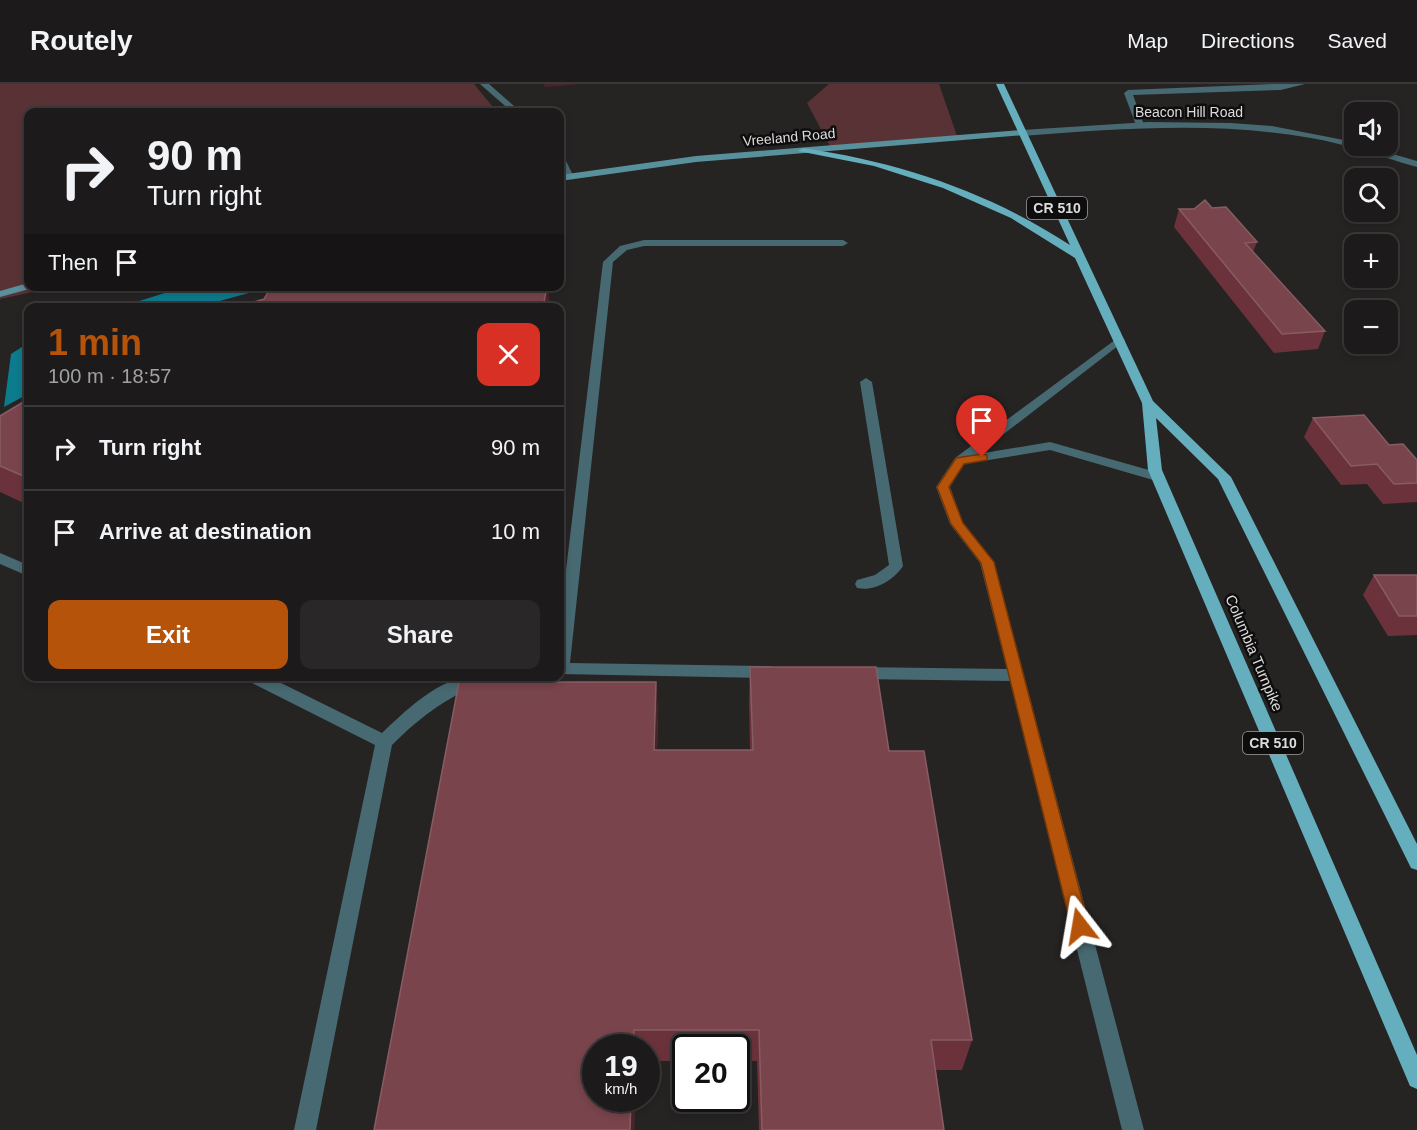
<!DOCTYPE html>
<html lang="en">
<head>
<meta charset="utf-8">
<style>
  :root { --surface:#1c1a1a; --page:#292727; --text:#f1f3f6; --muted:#a0a1a2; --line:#3a3839; --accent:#b45309 }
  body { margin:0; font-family:Helvetica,sans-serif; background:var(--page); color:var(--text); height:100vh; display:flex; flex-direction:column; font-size:22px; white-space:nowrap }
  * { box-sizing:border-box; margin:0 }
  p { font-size:20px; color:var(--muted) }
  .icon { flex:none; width:33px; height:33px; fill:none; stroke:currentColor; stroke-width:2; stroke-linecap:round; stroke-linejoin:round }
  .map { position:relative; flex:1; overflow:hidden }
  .drawer { position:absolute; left:24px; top:219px; width:540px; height:378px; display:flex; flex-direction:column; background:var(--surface); border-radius:12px; box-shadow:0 3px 9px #0003,0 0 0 2px var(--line) }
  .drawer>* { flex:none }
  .hud { position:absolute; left:24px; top:24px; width:540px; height:183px; border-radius:12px; box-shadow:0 3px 9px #0003,0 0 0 2px var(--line); background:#1c1a1a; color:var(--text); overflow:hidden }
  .fabs { position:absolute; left:1344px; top:18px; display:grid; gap:12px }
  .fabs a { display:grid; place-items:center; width:54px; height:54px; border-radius:12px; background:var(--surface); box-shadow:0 3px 9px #0003,0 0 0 2px var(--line); font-size:30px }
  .speed { position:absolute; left:582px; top:950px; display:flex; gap:12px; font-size:30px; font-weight:700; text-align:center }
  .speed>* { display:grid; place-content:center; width:78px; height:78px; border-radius:50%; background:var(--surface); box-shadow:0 3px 9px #0003,0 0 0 2px var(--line); line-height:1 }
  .speed small { font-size:15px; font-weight:400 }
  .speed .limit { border:3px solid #111; border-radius:9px; background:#fff; color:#111 }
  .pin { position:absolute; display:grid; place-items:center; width:51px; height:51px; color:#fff; margin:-62px -26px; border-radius:50% 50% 50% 0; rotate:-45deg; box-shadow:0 0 6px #0007 }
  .pin .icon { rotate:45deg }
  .me { position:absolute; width:66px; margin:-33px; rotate:346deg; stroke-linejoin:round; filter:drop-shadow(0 0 4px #0008) }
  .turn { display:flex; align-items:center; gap:21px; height:126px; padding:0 24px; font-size:27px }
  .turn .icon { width:78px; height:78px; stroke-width:2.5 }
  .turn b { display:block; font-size:42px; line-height:51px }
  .then { display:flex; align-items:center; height:57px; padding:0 24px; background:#0003; gap:12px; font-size:22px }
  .round { display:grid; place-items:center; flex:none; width:63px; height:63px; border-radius:12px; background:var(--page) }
  .overview { display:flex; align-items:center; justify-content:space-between; height:102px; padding:0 24px }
  h1 { font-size:36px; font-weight:800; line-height:45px; color:var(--accent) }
  .primary-button { display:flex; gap:12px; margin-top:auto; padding:12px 24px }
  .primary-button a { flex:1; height:69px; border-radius:12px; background:var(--accent); color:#fff; font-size:24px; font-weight:800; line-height:69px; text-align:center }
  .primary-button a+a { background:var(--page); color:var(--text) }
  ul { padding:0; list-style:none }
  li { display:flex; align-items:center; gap:18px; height:84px; padding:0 24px; border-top:2px solid var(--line) }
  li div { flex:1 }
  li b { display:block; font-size:22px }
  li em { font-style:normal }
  header { display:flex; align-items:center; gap:36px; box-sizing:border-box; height:84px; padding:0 30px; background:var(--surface); border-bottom:2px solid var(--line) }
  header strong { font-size:28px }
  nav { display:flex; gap:33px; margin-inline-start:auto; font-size:21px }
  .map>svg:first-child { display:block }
</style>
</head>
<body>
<header>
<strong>Routely</strong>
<nav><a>Map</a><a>Directions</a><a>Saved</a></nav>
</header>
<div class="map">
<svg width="1417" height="1046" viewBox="0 0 1417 1046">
  <rect width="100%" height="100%" fill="#262323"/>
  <path fill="#593236" d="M0,0H474L497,28H28V202L56,203L0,215Z
    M829,0H939L958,55L831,64L807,19Z"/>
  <path fill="#0c7b8d" d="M184,203V202L271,203L198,223H120Z
    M28,259V310L4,323L11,270Z"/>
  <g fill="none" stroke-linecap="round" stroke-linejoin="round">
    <path fill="#476971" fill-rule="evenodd" d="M480,0H489L521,28H512Z
      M1273,0H1305L1281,6L1133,11L1144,41L1140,44L1136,41L1124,9L1128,6Z
      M560,72L565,75L574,93L572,95L564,93L560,83Z
      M644,156H843L848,159L843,162H644L627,166L613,178L570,579L770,582L776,584L778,588L776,592L770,594L560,590V536L603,178L620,162Z
      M1119,253L1125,256L1123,258L978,370L1050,358L1163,390L1165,393L1163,396H1153L1050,366L964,380L950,403L963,439L994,478L1144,1046H1122L1010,597L857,595L851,593L849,589L851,585L857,583L1007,585L980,479L950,440L936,403L955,374Z
      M866,294L872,298L903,482C894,496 874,508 857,504L855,500L857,496L875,491L889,481L860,298Z
      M0,469L28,481V492L0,480Z
      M244,592H267L382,649C404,628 433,600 464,593C473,591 484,592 493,592L491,596C452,609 421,632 392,661L316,1046H294L375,661L246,596Z"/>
    <path fill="#476971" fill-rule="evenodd" d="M1148,38L1231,39L1272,42L1354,58V62H1365L1417,77V83C1381,73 1347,60 1311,54C1215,37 1118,45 1022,52L1018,49L1022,46Z"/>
    <path fill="#58909c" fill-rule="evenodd" d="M1022,46L1025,47V51L696,78L560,97V91L696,72Z
      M28,199V202H34L33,204L0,213V207Z"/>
    <path fill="#64aebe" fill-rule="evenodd" d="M996,0H1004L1153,317L1231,393L1417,760V786L1411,784L1218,395L1156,334L1162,386L1417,971V1005L1410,1002L1148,386L1142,319L1075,174L1011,134L943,104L874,82L798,67L803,64C899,78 989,108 1070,161Z"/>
  </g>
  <path fill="#6c323b" d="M1212,124L1257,158L1253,168L1325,247L1318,265L1274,269L1174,143L1179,125Z
    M28,315V421L0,408V332Z
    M1313,334L1389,361L1417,376V418L1383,420L1367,400L1341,401L1304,353Z
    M1374,491H1417V551L1388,552L1363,511Z
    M750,583L889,667L972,956L962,986H936L944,1046H759L757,977H736V963H686V977H646V963H596L635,1014L634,1046H374L656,598L658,633L657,666H750L749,619Z"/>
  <path fill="#4b242a" d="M544,0H580L545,3Z
    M547,202H548L550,224H543Z
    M656,598L658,633L656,701L654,666Z
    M634,946L635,963H633Z
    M631,1014H635L634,1046H630Z"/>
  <path fill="#79444c" stroke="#885c63" stroke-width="1.5" d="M1205,116L1212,124L1226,123L1257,158L1245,159L1325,247L1282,250L1179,125H1194Z
    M323,202H547L543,224H234L264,215L268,208H321Z
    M226,221L233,224H222Z
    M28,315V394L0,382V332Z
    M1364,331L1389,361L1403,360L1417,376V399L1394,400L1377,380L1351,382L1313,334Z
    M1374,491H1417V532H1399Z
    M750,583H876L889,667H924L972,956H931L944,1046H762L759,946H634L633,963H596V1014H631L630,1046H374L459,598H656L654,666H753Z"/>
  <path fill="#b45309" stroke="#753606" stroke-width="1.5" d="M982,370L987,371V376L964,380L949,403L963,439L994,478L1089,842L1086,847L1080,849L1074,847L1071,842L981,479L951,440L937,403L956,374Z"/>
  <g text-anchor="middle" stroke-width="5" stroke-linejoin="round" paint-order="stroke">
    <g font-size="14" fill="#dddbdb" stroke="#0e0d0d">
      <text x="1189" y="33">Beacon Hill Road</text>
      <text transform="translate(789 53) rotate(-5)" y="5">Vreeland Road</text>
    </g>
    <g fill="#0e0d0d" stroke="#9f9d9d" stroke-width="1.5">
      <rect x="1027" y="113" width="60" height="22" rx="4.5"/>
      <rect x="1243" y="648" width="60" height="22" rx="4.5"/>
    </g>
    <g font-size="14" font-weight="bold" fill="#dddbdb">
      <text x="1057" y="129">CR 510</text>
      <text x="1273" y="664">CR 510</text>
    </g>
    <g font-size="15" fill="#dddbdb" stroke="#0e0d0d">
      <text transform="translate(1254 569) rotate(67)" y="5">Columbia Turnpike</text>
    </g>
  </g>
</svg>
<div class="fabs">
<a><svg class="icon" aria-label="sound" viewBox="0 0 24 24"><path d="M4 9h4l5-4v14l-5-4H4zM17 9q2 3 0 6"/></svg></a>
<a><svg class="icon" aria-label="search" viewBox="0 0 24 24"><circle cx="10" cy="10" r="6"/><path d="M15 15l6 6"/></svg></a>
<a>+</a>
<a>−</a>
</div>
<div class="speed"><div>19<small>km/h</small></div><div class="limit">20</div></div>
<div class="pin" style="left:982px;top:373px;background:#d93025"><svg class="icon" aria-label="arrive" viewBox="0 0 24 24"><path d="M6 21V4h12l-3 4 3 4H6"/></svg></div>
<svg class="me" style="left:1080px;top:842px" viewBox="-20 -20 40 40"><path d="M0-17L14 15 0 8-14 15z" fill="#b45309" stroke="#fff" stroke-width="4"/></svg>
<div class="hud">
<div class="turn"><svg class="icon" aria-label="right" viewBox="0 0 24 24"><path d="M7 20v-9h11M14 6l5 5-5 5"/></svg><div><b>90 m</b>Turn right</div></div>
<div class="then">Then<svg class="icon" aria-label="arrive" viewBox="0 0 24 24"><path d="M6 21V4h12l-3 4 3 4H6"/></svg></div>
</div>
<section class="drawer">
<div class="overview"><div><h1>1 min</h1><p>100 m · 18:57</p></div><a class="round" style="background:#d93025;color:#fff"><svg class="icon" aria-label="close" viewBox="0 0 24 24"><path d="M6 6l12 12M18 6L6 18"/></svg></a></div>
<ul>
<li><svg class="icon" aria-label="right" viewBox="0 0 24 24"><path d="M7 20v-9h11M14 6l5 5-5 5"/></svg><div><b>Turn right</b></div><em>90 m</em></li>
<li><svg class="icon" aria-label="arrive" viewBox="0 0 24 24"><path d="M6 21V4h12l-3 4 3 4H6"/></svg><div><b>Arrive at destination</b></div><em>10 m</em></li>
</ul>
<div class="primary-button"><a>Exit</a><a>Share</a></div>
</section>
</div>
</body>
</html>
